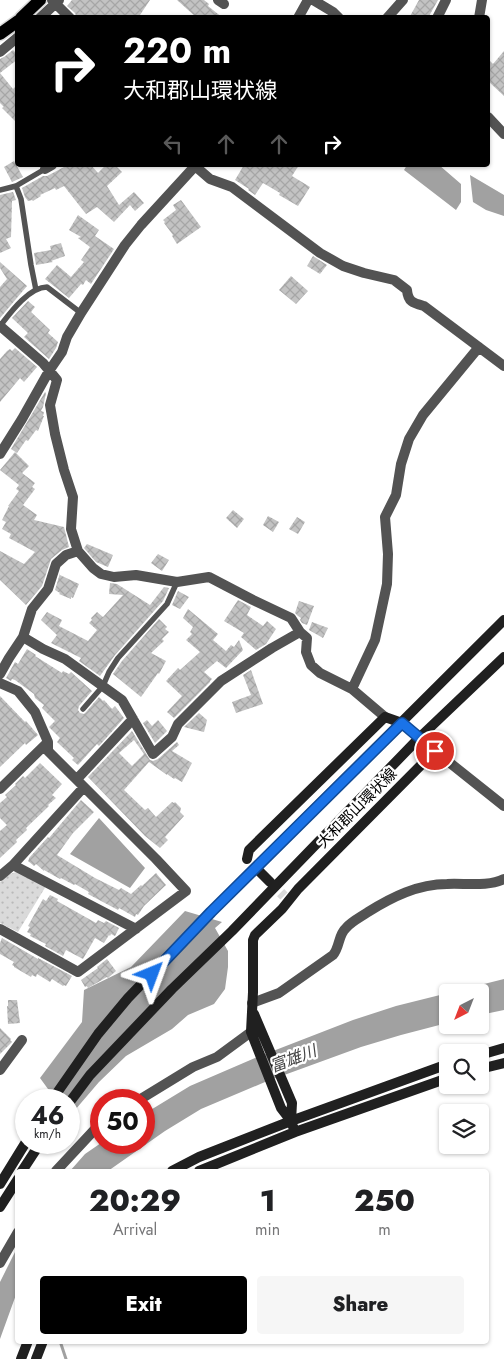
<!DOCTYPE html>
<html lang="en">
<head>
<meta charset="utf-8">
<style>
  :root { --surface:#fff; --page:#f6f6f6; --text:#202124; --muted:#757577; --accent:#000 }
  body { margin:0; font-family:Jost,"Noto Sans JP",sans-serif; background:var(--page); color:var(--text); height:100vh; display:flex; flex-direction:column; font-size:19px; white-space:nowrap }
  * { box-sizing:border-box; margin:0 }
  p { font-size:16px; color:var(--muted) }
  .icon { flex:none; width:28px; height:28px; fill:none; stroke:currentColor; stroke-width:2; stroke-linecap:round; stroke-linejoin:round }
  .map { position:relative; flex:1; overflow:hidden }
  .side { position:absolute; left:15px; top:1169px; width:474px; height:175px; display:flex; flex-direction:column; background:var(--surface); border-radius:5px; box-shadow:0 1px 4px #0004 }
  .side>* { flex:none }
  .hud { position:absolute; left:15px; top:15px; width:475px; height:152px; border-radius:5px; box-shadow:0 1px 4px #0004; background:#000; color:#fff; overflow:hidden }
  .needle { width:32px; rotate:222deg }
  .controls { position:absolute; left:439px; top:984px; display:grid; gap:10px }
  .controls a { display:grid; place-items:center; width:50px; height:50px; border-radius:5px; background:var(--surface); box-shadow:0 1px 4px #0004; font-size:25px }
  .speed { position:absolute; left:15px; top:1089px; display:flex; gap:10px; font-size:25px; font-weight:700; text-align:center }
  .speed>* { display:grid; place-content:center; width:65px; height:65px; border-radius:50%; background:var(--surface); box-shadow:0 1px 4px #0004; line-height:1 }
  .speed small { font-size:12px; font-weight:400 }
  .speed .limit { border:8px solid #d22; background:#fff; color:#111 }
  .pin { position:absolute; display:grid; place-items:center; width:42px; height:42px; color:#fff; margin:-21px; border:2px solid #fff; border-radius:50%; box-shadow:0 1px 5px #0007 }
  .me { position:absolute; width:55px; margin:-28px; rotate:44deg; stroke-linejoin:round; filter:drop-shadow(0 0 4px #0008) }
  .turn { display:flex; align-items:center; gap:18px; height:105px; padding:0 25px; font-size:22px }
  .turn .icon { width:65px; height:65px; stroke-width:2.5 }
  .turn b { display:block; font-size:35px; line-height:42px }
  .lanes { display:flex; align-items:center; height:48px; padding:0 25px; background:#0003; justify-content:center; gap:25px; direction:ltr }
  .lanes .off { opacity:.35 }
  .eta { display:flex; justify-content:space-evenly; align-items:center; height:85px; text-align:center }
  .eta b { font-size:30px; font-weight:800; line-height:35px }
  .button { display:flex; gap:10px; margin-top:auto; padding:10px 25px }
  .button a { flex:1; height:58px; border-radius:5px; background:var(--accent); color:#fff; font-size:20px; font-weight:800; line-height:58px; text-align:center }
  .button a+a { background:var(--page); color:var(--text) }
  .map>svg:first-child { display:block }
</style>
</head>
<body>
<div class="map">
<svg width="504" height="1359" viewBox="0 0 504 1359">
  <defs>
    <pattern id="grass-dots" width="8" height="8" patternUnits="userSpaceOnUse" patternTransform="scale(1.25)"><rect width="8" height="8" fill="#dadada"/><path d="M2 2h.1M6 6h.1" fill="none" stroke="#b9b9b9" stroke-width="1.8" stroke-linecap="round"/></pattern>
    <pattern id="building-cross-hatch" width="8" height="8" patternUnits="userSpaceOnUse" patternTransform="scale(1.25)"><rect width="8" height="8" fill="#c3c3c3"/><path d="M0 0l8 8M0 8l8-8" fill="none" stroke="#a6a6a6"/></pattern>
  </defs>
  <rect width="100%" height="100%" fill="#fff"/>
  <path fill="url(#grass-dots)" d="M19,871L46,886L18,932L0,923V882L7,875Z"/>
  <path fill="#a1a1a1" d="M407,165H439L461,184V202L456,210L404,170Z
    M470,175L504,195V216L486,210L473,202Z
    M99,818L145,868L130,888L70,854Z
    M185,911L222,922L215,928L228,951V967L225,989L214,1004L188,1015L172,1029L126,1056L99,1082L69,1117V1100H56L40,1078L82,1022L84,990L131,967Z
    M504,979V1010L480,1015V992H448L447,1023L401,1035L361,1047L265,1082L201,1109L165,1131L108,1171H70L85,1154L101,1143L144,1142V1114L190,1086L255,1058L353,1020L396,1006Z
    M17,1248V1292L0,1339V1282Z"/>
  <g fill="none" stroke-linecap="round" stroke-linejoin="round">
    <path stroke="#a1a1a1" stroke-width="3" d="M60,1341L66,1359"/>
  </g>
  <path fill="url(#building-cross-hatch)" fill-rule="evenodd" d="M72,0H150L138,18H77L75,13L67,6Z
    M177,0H204L209,4L208,6L223,18H197Z
    M419,0H438L428,18H409Z
    M13,50L18,55V59L0,73L13,89L18,84V124L2,108L4,107L0,103V59L4,57Z
    M504,51V96L488,81V59L493,64Z
    M14,161L23,177L12,182L4,167Z
    M68,165H91L98,173L106,165H115L122,172L107,186L119,205L134,192L144,203L135,211L130,205L114,222L97,207L86,214L64,186L56,190L55,188L40,195L41,196L33,201L32,200L28,201L25,197L22,188L43,176H47Z
    M244,165H299L292,176L310,187L298,206L279,195L280,193L263,183L255,195L248,190L249,189L235,180Z
    M13,192L16,200L12,201L11,237L6,239L11,248L0,253V195Z
    M181,200L201,227L177,244L172,236L173,235L164,223L165,222L163,220L176,210L173,205Z
    M78,215L99,230L95,236L114,249L91,284L86,280L83,285L81,284L69,298L45,279L57,265L71,277L84,262L81,260L90,247L78,238L81,237L69,230Z
    M61,243L65,256L51,261L53,262L36,265L34,253L51,250L50,246Z
    M313,256L327,265L320,274L307,266Z
    M0,262L27,286L0,318V287L7,279L0,268Z
    M291,276L308,291L296,304L279,290Z
    M28,301L35,307L31,312L50,330L48,333L58,342L56,348L49,359L24,337L28,333L12,318Z
    M15,348L37,367L24,382L20,378L0,402V359L7,351L10,349L12,351Z
    M45,392L46,393L43,407L41,411L44,412L43,416H44L38,431L36,430L28,441L26,440L17,453L11,449Z
    M15,452L29,466L22,473L35,483L32,487L35,489L23,505L37,515L34,520L64,527L69,547L62,550L51,559L42,586L26,605L0,580V551L24,564L35,552L9,538L11,534L2,529L6,522L2,520L9,506H8L19,491L16,489L19,485L0,470Z
    M233,510L244,519L237,528L226,518Z
    M268,516L279,522L273,532L263,525Z
    M297,517L305,522L298,534L289,529Z
    M87,544L113,555L108,567L96,562L84,548Z
    M158,554L169,560L162,571L151,563Z
    M60,573V575L79,584L73,598L71,597V599L59,594L60,593L55,590Z
    M110,583L117,584L150,605L164,587L169,588L163,601L115,655L100,676L79,661L81,658L51,643L57,635L41,620L47,612L62,620L59,626L88,641L97,630L89,623L92,620L91,618L97,612L103,617L123,595L109,594Z
    M178,591L189,597L180,609L172,605Z
    M238,600L251,607L247,615L263,626L267,621L276,629L266,644L256,650L241,637L244,633L224,621Z
    M299,601L314,606L307,625L302,623L300,620L301,618L298,616L295,613Z
    M188,609L218,634L213,640L226,651L231,645L234,647L239,640L243,650L226,668L217,661L204,672L212,679L210,681V682L174,718L167,712L182,696L166,681L178,668L180,670L200,652L186,640L192,634L190,632L193,627L183,618Z
    M159,619L167,627L165,629L169,632L162,639L164,641L151,653L166,661L159,674L158,673L141,697L113,674L122,661Z
    M312,622L328,628L323,638L309,630Z
    M27,649L36,655L35,656L62,673L63,671L69,674L71,672L92,691L79,706L78,710L80,713L84,714L86,712L99,697L103,701L104,700L112,709L115,706L124,718L99,746L97,744L78,765L72,760L74,758L57,742L60,738L49,727L55,721L42,708L44,705L35,698L34,694L15,680L12,679L11,681L6,678L15,662L18,664Z
    M251,670L263,704L236,713L232,702L251,695L243,675Z
    M0,696L25,722L26,721L38,735L26,745L25,743L0,767Z
    M199,713L207,720L204,732L184,727Z
    M147,720L152,726L158,720L167,731L155,743L143,723Z
    M132,731L150,760L153,761L158,759L177,742L179,745L172,751L192,763L182,782L175,778L174,779L167,774V775L149,762L124,790L145,810L148,808L156,817L172,802L174,803L175,802L181,808L180,812L184,816L165,837L168,840L160,848L145,836L88,777ZM134,740L144,754L132,766L119,753Z
    M40,763L62,784L52,795L56,798L48,805L49,806L26,828L27,830L16,840L17,842L0,858V831L7,825L0,818V803L7,797L5,795L16,785L15,784L23,776L25,778Z
    M81,800L94,812L73,833L57,855L95,878L119,890L121,888L131,894L141,885L142,886L156,873L166,885L144,906L138,915L136,914L135,917L119,908L118,910L88,894L89,892L75,884L74,885L61,878L60,879L44,870V871L36,864L34,866L28,861L29,859V858L48,837L49,838Z
    M50,895L58,899L57,901L96,923L98,920L104,923L106,921L119,928L115,936L111,934L110,936L109,935L104,943L95,938L83,959L66,950L63,956L45,946L46,944L30,936L31,934L27,932L30,927L28,926L43,899L46,901Z
    M2,938L38,959V958L72,976L66,986L64,985L63,986L52,979L50,982L37,974L36,977L32,975L31,977L14,967V966L12,965L14,962L0,954V943Z
    M107,959L116,971L108,978L107,977L88,988L87,986L85,987L81,980L98,968L97,967Z
    M8,1000H17L20,1023L8,1024L7,1006H8Z
    M0,1028L11,1039L10,1040L12,1042L0,1054Z"/>
  <g fill="none" stroke-linecap="round" stroke-linejoin="round">
    <path stroke="#d9d9d9" stroke-width="10" stroke-dasharray="10 5" stroke-linecap="butt" d="M270,882L284,896"/>
    <g stroke="#dbdbdb" stroke-width="15">
      <path id="primary" d="M21,18L40,0
        M0,34L18,21"/>
    </g>
    <path stroke="#535353" stroke-width="5.5" d="M16,186L21,199L31,265L36,290
      M0,190L16,186L45,169
      M0,326C10,313 29,287 47,287L81,313
      M83,709L103,686L109,672L118,658L167,604L177,582"/>
    <path stroke="#535353" stroke-width="10" d="M52,0L70,18
      M218,0L224,4
      M313,0L333,12L339,18
      M40,18L59,0
      M298,18L308,0
      M387,18L403,0
      M437,18L446,0
      M479,18L482,0
      M0,52L18,37
      M488,117L504,134
      M195,166L210,179L232,187L320,253L343,266L364,273L394,280L407,290C408,302 413,303 424,306L504,366
      M45,169L52,165
      M0,326L43,363L57,380L50,405L55,434L64,470L73,497L71,529L78,551L93,568L101,574L114,577L136,575L177,582L209,577L253,600L291,618L300,632L307,638L306,652L311,665L320,673L352,689L385,717
      M0,454L22,419L49,371L62,352L67,337L81,313L125,245L141,225L196,165
      M23,637L43,649L65,659L122,700L153,754L172,737L178,724L221,681L272,648L300,632
      M0,674L9,658L23,637L32,609L48,589L56,564L66,555L78,551
      M0,683L18,691L35,712L48,742V751L156,859L186,891L78,972L0,929
      M352,689L375,640L387,584L388,554L385,517L396,495L401,464L409,439L423,415L479,347
      M435,751L504,806
      M77,779L133,719
      M0,789L48,742
      M13,865L136,929
      M0,876L13,865L84,787
      M252,1003L279,993L333,955C340,947 338,935 346,928C352,921 361,917 368,912C392,897 418,884 447,884C465,883 488,887 504,879
      M0,1070L22,1040
      M139,1100L193,1067L217,1057L251,1032
      M56,1171L98,1126L101,1123
      M0,1263L18,1232"/>
    <path stroke="#202020" stroke-width="10" d="M247,859L249,850L385,717L402,723L435,751L298,889L282,909L255,935L253,940V992L251,1032L281,1108L291,1121L295,1132
      M259,871L270,882
      M254,1014L292,1103L291,1121
      M480,1055L504,1048
      M480,1069L504,1063
      M52,1100L98,1034L128,998L211,912L504,620
      M69,1103L90,1075L172,989L232,931L419,738L504,657
      M22,1171L41,1142
      M172,1171L199,1157L291,1121L448,1064
      M199,1171L295,1132L448,1078
      M0,1184L26,1142
      M0,1207L18,1179
      M21,1359L28,1341
      M36,1359L43,1341"/>
    <use href="#primary" stroke="#000" stroke-width="12"/>
  </g>
  <g fill="none" stroke-linecap="round" stroke-linejoin="round">
    <g stroke="#114b97" stroke-width="12">
      <path id="route" d="M152,974L211,912L402,723L435,751"/>
    </g>
    <use href="#route" stroke="#1a73e8" stroke-width="9"/>
  </g>
  <g text-anchor="middle" stroke-width="4.5" stroke-linejoin="round" paint-order="stroke">
    <g font-size="15" fill="#000" stroke="#fff">
      <text transform="translate(357 808) rotate(-45)" y="5">大和郡山環状線</text>
    </g>
    <g font-size="16" font-style="italic" fill="#424242" stroke="#fff">
      <text transform="translate(293 1058) rotate(-21)" y="6">富雄川</text>
    </g>
  </g>
</svg>
<div class="controls">
<a><svg class="needle" viewBox="-14 -14 28 28"><path d="M0-13l5 13h-10z" fill="#e53935"/><path d="M0 13l5-13h-10z" fill="#757577"/></svg></a>
<a><svg class="icon" aria-label="search" viewBox="0 0 24 24"><circle cx="10" cy="10" r="6"/><path d="M15 15l6 6"/></svg></a>
<a><svg class="icon" aria-label="layers" viewBox="0 0 24 24"><path d="M12 4l9 5-9 5-9-5zM3 14l9 5 9-5"/></svg></a>
</div>
<div class="speed"><div>46<small>km/h</small></div><div class="limit">50</div></div>
<div class="pin" style="left:435px;top:751px;background:#d93025"><svg class="icon" aria-label="arrive" viewBox="0 0 24 24"><path d="M6 21V4h12l-3 4 3 4H6"/></svg></div>
<svg class="me" style="left:152px;top:974px" viewBox="-20 -20 40 40"><path d="M0-17L14 15 0 8-14 15z" fill="#1a73e8" stroke="#fff" stroke-width="4"/></svg>
<div class="hud">
<div class="turn"><svg class="icon" aria-label="right" viewBox="0 0 24 24"><path d="M7 20v-9h11M14 6l5 5-5 5"/></svg><div><b>220 m</b>大和郡山環状線</div></div>
<div class="lanes"><svg class="icon off" aria-label="left" viewBox="0 0 24 24"><path d="M17 20v-9H6M10 6l-5 5 5 5"/></svg><svg class="icon off" aria-label="ahead" viewBox="0 0 24 24"><path d="M12 20V5M6 11l6-6 6 6"/></svg><svg class="icon off" aria-label="ahead" viewBox="0 0 24 24"><path d="M12 20V5M6 11l6-6 6 6"/></svg><svg class="icon" aria-label="right" viewBox="0 0 24 24"><path d="M7 20v-9h11M14 6l5 5-5 5"/></svg></div>
</div>
<section class="side">
<div class="eta">
<div><b>20:29</b><p>Arrival</p></div>
<div><b>1</b><p>min</p></div>
<div><b>250</b><p>m</p></div>
</div>
<div class="button"><a>Exit</a><a>Share</a></div>
</section>
</div>
</body>
</html>
